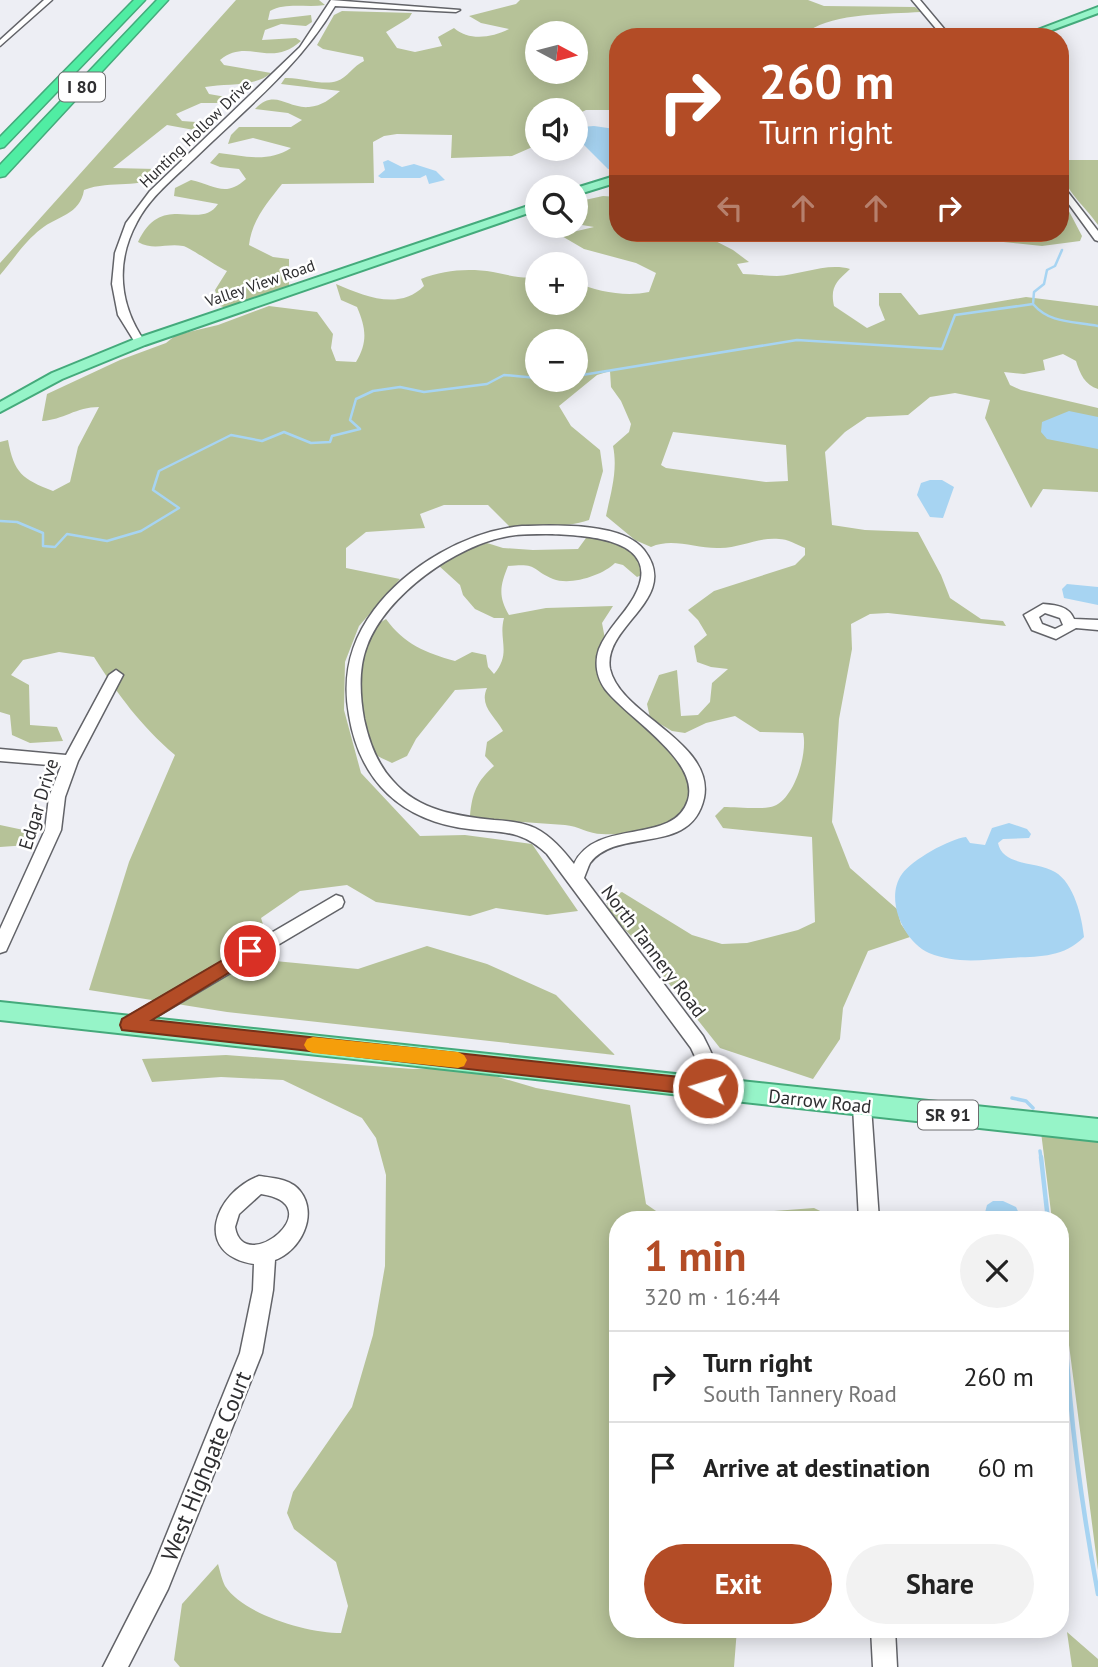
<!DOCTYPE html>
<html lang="en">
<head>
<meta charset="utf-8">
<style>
  :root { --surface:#fff; --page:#f2f2f2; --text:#222; --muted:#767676; --line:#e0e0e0; --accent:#b34c26 }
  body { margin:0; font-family:"PT Sans",sans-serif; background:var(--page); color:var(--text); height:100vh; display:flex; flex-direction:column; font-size:26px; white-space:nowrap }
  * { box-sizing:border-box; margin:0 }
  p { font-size:23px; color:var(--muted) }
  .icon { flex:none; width:38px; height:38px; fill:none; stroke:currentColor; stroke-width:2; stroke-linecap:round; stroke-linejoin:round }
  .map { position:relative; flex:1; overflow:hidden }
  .panel { position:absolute; left:609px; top:1211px; width:460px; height:427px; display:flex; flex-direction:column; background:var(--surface); border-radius:28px; box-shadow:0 4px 18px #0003 }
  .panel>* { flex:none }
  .top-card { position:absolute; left:609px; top:28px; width:460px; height:214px; border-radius:28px; box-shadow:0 4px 18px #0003; background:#b34c26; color:#fff; overflow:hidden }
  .needle { width:46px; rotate:97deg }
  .tools { position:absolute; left:525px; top:21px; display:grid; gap:14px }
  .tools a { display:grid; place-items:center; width:63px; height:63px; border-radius:50%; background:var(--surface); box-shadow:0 4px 18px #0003; font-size:35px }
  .pin { position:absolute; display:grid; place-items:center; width:60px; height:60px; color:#fff; margin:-30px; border:4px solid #fff; border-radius:50%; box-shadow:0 2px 7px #0007 }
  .me { position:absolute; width:77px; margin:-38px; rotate:275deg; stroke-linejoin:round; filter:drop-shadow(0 0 5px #0008) }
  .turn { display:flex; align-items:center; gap:24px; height:147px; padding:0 35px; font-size:32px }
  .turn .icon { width:91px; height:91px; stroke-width:2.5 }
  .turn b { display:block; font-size:49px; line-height:60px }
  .lanes { display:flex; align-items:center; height:66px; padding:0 35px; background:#0003; justify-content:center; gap:35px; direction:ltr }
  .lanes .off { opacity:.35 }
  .round { display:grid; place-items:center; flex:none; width:74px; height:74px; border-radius:37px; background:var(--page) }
  .summary { display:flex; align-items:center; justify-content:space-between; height:119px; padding:0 35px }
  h1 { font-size:42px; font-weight:700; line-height:52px; color:var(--accent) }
  .action { display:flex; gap:14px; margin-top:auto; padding:14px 35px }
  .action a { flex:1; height:80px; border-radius:42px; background:var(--accent); color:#fff; font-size:28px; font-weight:700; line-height:80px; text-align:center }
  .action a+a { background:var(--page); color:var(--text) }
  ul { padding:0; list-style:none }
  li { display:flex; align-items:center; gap:21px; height:91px; padding:0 35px; border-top:2px solid var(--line) }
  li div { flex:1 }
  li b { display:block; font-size:26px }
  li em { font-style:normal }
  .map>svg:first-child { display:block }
</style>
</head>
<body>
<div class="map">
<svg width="1098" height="1667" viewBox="0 0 1098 1667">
  <rect width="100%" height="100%" fill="#edeef4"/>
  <path fill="#b6c298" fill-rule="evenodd" d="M236,0H319L325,5C306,8 286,2 270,11L268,20L311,15L312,22L306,26L281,24L265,30L262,40L296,38L301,41C270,69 248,37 220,60L224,65L271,73C256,87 226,83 205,87L209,94L237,99L234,103H201L176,114L182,121L196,122L210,119L212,128L205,132L167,125L113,168L156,169L164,172C140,191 112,179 84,190C80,215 57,216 41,229C25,241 13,260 0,275V263Z
    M520,0H808L824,6L915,7L921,12C889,14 834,13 809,31L812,35L844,37H618V110H586L576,115V110H537V145L512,156L451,158L452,135L397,134L384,136L373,142L374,183L282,184C267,203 252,220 249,245L273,257L289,259V286L227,308L220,306L215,290L227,271C216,266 189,247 183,246C166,243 154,251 138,242C162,190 200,232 218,204L174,196L175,188L191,180C215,185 225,198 246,179L239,169L220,167L210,163L219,153C244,156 268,163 291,148L253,138L228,144L231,135L239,127H291L302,120L288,113L255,109C275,88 287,109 309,107C322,106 330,99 340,91L281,84L285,78C301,77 322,86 337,81C347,78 353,66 364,61L363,57L323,49L317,45L334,15L342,11L412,13L409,18L386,32L397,48L415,52L442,46L438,37L454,28C469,41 491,38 509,29L481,23L469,16L516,4ZM537,33H576V72H537Z
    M1060,160H1098V225C1083,203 1060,188 1060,160Z
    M603,196L618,197V233H700L733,250L749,262L737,264L743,274C754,274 766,276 777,276C800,275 828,262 850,269C836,282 830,287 834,306L867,328L885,320L879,305V293H901L919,315L1026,297L1098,306V389C1085,385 1080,374 1076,361L1063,354L1043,360L1045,370L1024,374L1004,372L1010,385L1021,390L1098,408V492L1043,489L1031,508L985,418L990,400L955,393L930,397L908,415L867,417L845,432L825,452L832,525L865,530L918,532L941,575L950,598L981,619L1003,621L1006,626L888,613L870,614L851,624L852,649L839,719L832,822L850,868L897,909L901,924L910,937L868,951L843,1008L840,1039L813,1079L720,1048L632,937L611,915L605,899L622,892L692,935L722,944L747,943L798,930L815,922L812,837L723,828L715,816L724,807C736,807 766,810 774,806C795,798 808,752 803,733L760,732L735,716L706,723L685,733L672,731L650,718L647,704L659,675L677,670L681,716L698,715L710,702L712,683L728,669L711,667L697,662L694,646L707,635L698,620L688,610L714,591L795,565L805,555V548C796,544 787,539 779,539C758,537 741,548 720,548C696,549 673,537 651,547L635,540L606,516C611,492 618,470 613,446L629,432L631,424L621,401L611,387L610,371L597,375L559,406L571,426L600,450L603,471L589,520C563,529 538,524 510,527L488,505H444L420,514L425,528L366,532L346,548V568L400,579L359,626L345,662L344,710L361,773L420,836L465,835L532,844L578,911L547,915L496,908L470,916L376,902L347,885L300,891L261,918L275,961L358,969L427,946L487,964L556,995L615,1055L227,1012L89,990L129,862L175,755C140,725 119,696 94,657L59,652L23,660L11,675L29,685L30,725L57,727L63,741L30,743L12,735L10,715L0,712V442L8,440C14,473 22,479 53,491L70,482L78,447L99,407C76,407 63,420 42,421L47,394L120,360L166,343L176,335L218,325L269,306L317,312L333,334L331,348L336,361L356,362C368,342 366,328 357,307L341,300L336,284C364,296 399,311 424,286L421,279C444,270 468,268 493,272C508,275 522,279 537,277V303H576V282C597,292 626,297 649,292L656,273L636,263L584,249L560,235L594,227L576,224V202ZM537,341H576V380H537ZM673,432L786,445L788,481L766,482L666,468L661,465Z
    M1061,196L1082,236L1080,241L1042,246L965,238V233H1060Z
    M594,536C614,540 641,551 644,574L637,577L623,565L615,563C603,575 571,586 553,579C530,569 539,563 508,566C500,586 498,596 509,615L546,608L613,606L602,623L605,639L597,669L603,686C617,700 685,760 689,773C706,824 638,836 602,834C589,834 578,826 565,825C533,822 502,822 470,816C472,793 477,781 494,766L485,756L487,742L503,731C494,715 479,706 487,688L455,690L416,739L407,756L392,763C386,760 376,756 373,752C351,726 354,634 386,619C404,644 426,653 455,661L472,652L486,655L488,667L494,674C512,653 498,640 504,618H494L475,609L463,595L460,585L438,565L457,554L487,543L503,548L533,550L578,549L586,538Z
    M0,825L33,832L28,845L0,847Z
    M226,1055L413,1069L464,1067L536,1088L630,1105L646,1204L669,1220H618V1629H737L734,1667H180L174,1660L182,1604L218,1564C220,1571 222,1580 225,1586C244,1615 308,1633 341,1633L348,1606L336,1562L294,1529L287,1513L293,1492L352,1407L373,1335L385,1266L386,1175L376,1138L362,1118L283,1080L221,1077L152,1082L142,1059Z
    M1040,1124L1098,1130V1570L1061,1283L1060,1220H1052Z
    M814,1208L839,1220H759L774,1211Z
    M1067,1632L1098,1659V1667H1072Z"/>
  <path fill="#a7d4f2" d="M594,126L615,129L618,168L608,169L583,144L576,132L581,127Z
    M388,160L402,167L414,164L436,171L445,180L429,184L426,175L420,178H381L378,176L385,170L383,162Z
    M1069,411L1098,417V449L1047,439L1041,432L1042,422Z
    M930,480H942L954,487L943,518L930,517L917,495L921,483Z
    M1067,584L1098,587V605L1064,598L1062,589Z
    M1009,823L1027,829L1031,834L1029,838L1003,839L998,843C1003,867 1038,861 1055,872C1074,883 1082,917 1084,937C1062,959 1037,956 1009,958C982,960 956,964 929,953C904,942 884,899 902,874C912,860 949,839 966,837L970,843L985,845L992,828Z
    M993,1201H1003L1016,1207L1022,1220H983L987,1205Z"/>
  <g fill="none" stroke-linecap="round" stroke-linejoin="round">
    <path stroke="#a7d4f2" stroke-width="2.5" d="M1033,304C1050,324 1074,321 1098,326
      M576,376L797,340L942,349L955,315L1033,304L1034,292L1044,284L1047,270L1055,266L1062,250
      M0,521L17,522L43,533V546L55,547L67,534L107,541L141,531L179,508L153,490L159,471L231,435L262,441L284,432L311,443L330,442L332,436L360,429L350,420L356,399L373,391L400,387L424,392L487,384L504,375L537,378"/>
    <path stroke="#a7d4f2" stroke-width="3.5" d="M1012,1098L1026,1101L1033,1108
      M1040,1151L1041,1158"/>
    <path stroke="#a7d4f2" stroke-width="4.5" d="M1041,1157L1048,1220
      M1060,1296C1065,1330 1067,1363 1070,1397C1076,1463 1086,1529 1098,1594"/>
    <g stroke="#626368" stroke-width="3">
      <path id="minor" d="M44,0H52L0,46V40Z
        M331,0L460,10L456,12L335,6C299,67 244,110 194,159C174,178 150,197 137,222C115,262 119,305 145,342L136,344L118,315L112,284L115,253L126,223L150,191L300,47Z
        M912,0H920L951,37H943Z
        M1060,182L1098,231V241L1095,240L1060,192Z
        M522,526C555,525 623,522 644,550C682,599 602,625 610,669C620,715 715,742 704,798C691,857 618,826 590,863C588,867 586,873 584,878L703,1036C712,1054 724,1074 714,1094L708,1096L702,1094L699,1088V1065L691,1048L547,854C520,829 503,833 469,829C402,821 360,782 349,715C342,676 350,642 374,610C407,566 467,531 522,526ZM546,534C582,535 667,537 634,597C624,615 607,629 599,649C594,663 597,678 605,689C626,717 700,760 688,800C674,846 596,817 574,864C563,850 551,836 535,828C522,822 508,821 494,820C457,816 419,811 393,781C377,764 369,742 364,719C360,696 358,669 367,646C386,595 456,545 509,536C521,534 534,534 546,534Z
        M1043,604C1055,605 1069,606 1074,619L1098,620V630L1076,628L1056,639L1032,630L1024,615ZM1045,613L1060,618L1063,625L1055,629L1042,624L1039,617Z
        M116,670L123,675L78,761L65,797L61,830L6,951L0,953V929L45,830L49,797L61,766L0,761V749L66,755L109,675Z
        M336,895L342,897L344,902L342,907L134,1030L128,1033L122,1030L119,1025L122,1020Z
        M862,1098L869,1100L871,1106L879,1220H859L853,1106L855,1100Z
        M259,1176C273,1178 291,1179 300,1191C319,1215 300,1251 275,1260L273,1290L262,1353L168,1589L128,1667H103L151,1573L240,1353L253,1290L254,1264C192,1254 214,1193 259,1176ZM261,1194C334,1205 243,1278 235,1227L239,1214Z
        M871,1629H895L897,1667H873Z"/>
    </g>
    <g stroke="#44aa7b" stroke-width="4">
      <path id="major" d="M1098,7V13L1033,37H1019Z
        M618,175V182L576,195V188Z
        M537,203V210L145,345L62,379L0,412V402L52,373L135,339Z
        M0,1002L1098,1119V1141L0,1020Z"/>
    </g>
    <g stroke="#44aa7b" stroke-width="3">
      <path id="highway" d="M134,0H145L4,147L0,148V137Z
        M157,0H168L5,176L0,177V165Z"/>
    </g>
    <use href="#minor" fill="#fff" fill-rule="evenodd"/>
    <use href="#major" fill="#96f4c8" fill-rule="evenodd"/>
    <use href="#highway" fill="#50eda3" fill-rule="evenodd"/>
  </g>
  <path fill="#b34c26" stroke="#743119" stroke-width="2" d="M250,944L256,946L259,951L256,956L152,1020L708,1080L714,1082L717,1088L714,1094L708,1096L122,1030L120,1025L122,1019Z"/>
  <path fill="#f59e0b" d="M313,1037L458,1052L464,1055L467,1060L464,1066L458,1068L313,1053L307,1050L304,1045L307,1039Z"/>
  <g text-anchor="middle" stroke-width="5" stroke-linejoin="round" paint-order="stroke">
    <g font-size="16" fill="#2f2f31" stroke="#fff">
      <text transform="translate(195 133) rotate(-44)" y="6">Hunting Hollow Drive</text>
      <text transform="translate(260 283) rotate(-19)" y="6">Valley View Road</text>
    </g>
    <g fill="#fff" stroke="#6d6d6f" stroke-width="2">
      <rect x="59" y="72.5" width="46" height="29" rx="5"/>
      <rect x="918" y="1100.5" width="60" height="29" rx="5"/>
    </g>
    <g font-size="18" font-weight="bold" fill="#2f2f31">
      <text x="82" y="93">I 80</text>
      <text x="948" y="1121">SR 91</text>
    </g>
    <g font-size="19" fill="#2f2f31" stroke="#fff">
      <text transform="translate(38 804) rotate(-73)" y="7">Edgar Drive</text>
      <text transform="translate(654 951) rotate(53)" y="7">North Tannery Road</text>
      <text transform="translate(820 1101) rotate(6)" y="7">Darrow Road</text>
    </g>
    <g font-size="23" fill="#2f2f31" stroke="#fff">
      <text transform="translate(206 1466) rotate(-68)" y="8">West Highgate Court</text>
    </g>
  </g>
</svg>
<div class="tools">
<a><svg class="needle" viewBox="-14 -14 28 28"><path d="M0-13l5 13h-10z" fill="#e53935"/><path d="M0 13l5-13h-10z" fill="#767676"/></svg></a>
<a><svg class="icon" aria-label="sound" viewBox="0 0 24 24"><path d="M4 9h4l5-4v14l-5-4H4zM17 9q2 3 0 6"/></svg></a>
<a><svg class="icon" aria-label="search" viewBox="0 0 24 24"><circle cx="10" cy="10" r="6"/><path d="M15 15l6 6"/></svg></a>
<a>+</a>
<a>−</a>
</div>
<div class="pin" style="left:250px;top:951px;background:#d93025"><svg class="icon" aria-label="arrive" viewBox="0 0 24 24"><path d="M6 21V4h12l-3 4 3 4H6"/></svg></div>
<svg class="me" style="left:708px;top:1088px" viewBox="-20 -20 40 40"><circle r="17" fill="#b34c26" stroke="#fff" stroke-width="3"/><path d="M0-11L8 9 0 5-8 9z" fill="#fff"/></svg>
<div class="top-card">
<div class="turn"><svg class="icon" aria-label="right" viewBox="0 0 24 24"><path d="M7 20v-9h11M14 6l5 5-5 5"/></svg><div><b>260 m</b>Turn right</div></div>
<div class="lanes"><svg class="icon off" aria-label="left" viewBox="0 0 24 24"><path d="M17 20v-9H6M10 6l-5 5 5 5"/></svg><svg class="icon off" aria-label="ahead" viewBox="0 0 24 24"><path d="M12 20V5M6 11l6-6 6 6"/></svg><svg class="icon off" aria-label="ahead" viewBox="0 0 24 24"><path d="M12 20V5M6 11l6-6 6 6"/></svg><svg class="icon" aria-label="right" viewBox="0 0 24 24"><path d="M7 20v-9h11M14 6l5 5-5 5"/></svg></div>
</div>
<section class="panel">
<div class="summary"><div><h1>1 min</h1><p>320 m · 16:44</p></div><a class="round"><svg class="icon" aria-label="close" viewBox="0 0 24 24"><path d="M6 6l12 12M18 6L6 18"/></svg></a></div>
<ul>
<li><svg class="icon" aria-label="right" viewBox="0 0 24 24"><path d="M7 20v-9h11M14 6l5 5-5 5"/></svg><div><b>Turn right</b><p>South Tannery Road</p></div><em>260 m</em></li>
<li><svg class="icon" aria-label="arrive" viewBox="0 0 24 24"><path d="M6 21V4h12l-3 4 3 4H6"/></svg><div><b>Arrive at destination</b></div><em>60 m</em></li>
</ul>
<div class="action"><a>Exit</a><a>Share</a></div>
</section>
</div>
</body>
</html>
